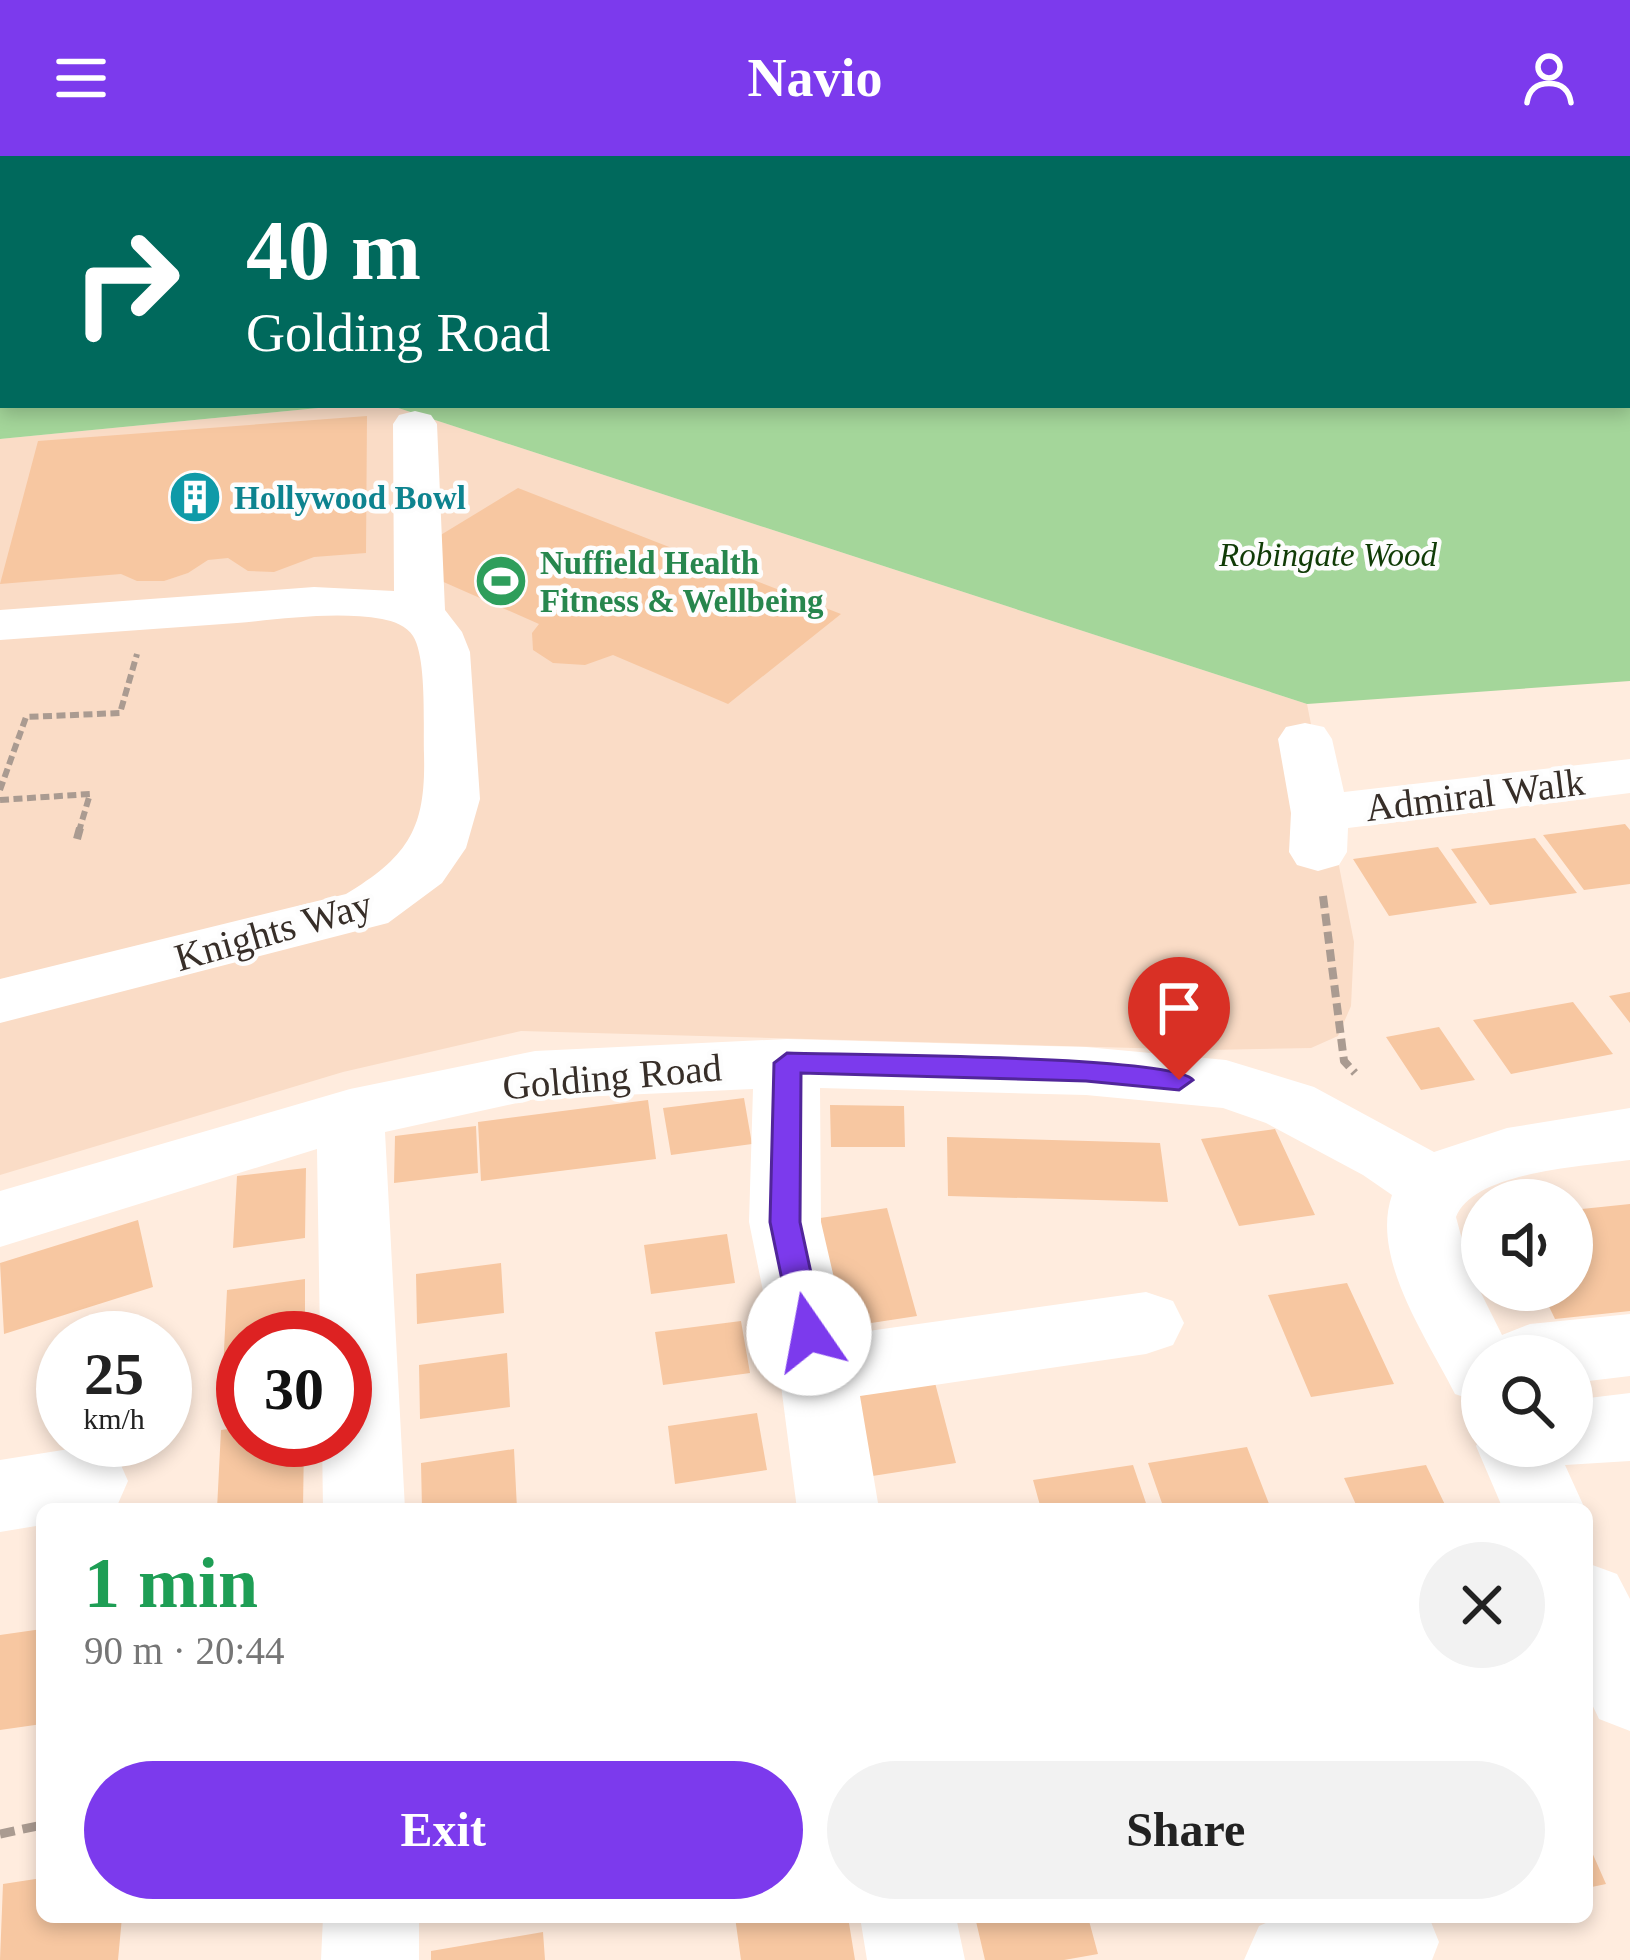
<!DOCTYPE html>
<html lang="en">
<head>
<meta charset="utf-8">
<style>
  :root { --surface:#fff; --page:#f2f2f2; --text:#222; --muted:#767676; --accent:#7c3aed }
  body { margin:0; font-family:"Times New Roman",serif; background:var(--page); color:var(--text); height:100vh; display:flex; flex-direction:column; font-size:45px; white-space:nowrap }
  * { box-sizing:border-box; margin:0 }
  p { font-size:39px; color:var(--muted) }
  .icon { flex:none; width:66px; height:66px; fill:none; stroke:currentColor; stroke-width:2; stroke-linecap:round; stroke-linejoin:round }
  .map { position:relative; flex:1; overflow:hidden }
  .sheet { position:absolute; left:36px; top:1347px; width:1557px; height:420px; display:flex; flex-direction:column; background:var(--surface); border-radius:18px; box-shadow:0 6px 18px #0003 }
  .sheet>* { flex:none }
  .top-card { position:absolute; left:0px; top:0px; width:1632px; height:252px; box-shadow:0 6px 18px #0003; background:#00695c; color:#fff; overflow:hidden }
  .fabs { position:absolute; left:1461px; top:1023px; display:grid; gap:24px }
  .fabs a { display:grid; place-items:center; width:132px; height:132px; border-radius:50%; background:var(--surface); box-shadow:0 6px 18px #0003; font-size:60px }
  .speed { position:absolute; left:36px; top:1155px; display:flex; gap:24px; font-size:60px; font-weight:700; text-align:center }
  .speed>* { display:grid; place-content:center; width:156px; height:156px; border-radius:50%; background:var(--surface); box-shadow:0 6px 18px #0003; line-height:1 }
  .speed small { font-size:30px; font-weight:400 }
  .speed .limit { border:18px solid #d22; background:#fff; color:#111 }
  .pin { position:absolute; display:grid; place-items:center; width:102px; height:102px; color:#fff; margin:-123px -51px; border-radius:50% 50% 50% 0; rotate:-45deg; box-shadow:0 0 12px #0007 }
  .pin .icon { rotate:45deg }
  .me { position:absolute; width:132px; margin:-66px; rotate:348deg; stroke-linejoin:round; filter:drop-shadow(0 0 9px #0008) }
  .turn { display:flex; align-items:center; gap:42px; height:252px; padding:0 48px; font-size:54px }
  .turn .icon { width:156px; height:156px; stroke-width:2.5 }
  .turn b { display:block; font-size:84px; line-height:102px }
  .round { display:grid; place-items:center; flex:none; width:126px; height:126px; border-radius:63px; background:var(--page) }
  .overview { display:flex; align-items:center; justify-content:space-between; height:204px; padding:0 48px }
  h1 { font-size:72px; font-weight:700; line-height:90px; color:#1e9e55 }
  .button { display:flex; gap:24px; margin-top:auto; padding:24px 48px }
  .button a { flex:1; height:138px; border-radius:72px; background:var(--accent); color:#fff; font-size:48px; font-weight:700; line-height:138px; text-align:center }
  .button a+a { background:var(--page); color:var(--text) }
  header { display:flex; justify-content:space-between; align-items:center; height:156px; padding:0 48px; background:var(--accent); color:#fff; font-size:54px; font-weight:700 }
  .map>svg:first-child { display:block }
</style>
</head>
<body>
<header><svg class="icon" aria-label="menu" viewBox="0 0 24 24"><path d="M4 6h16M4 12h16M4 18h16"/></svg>Navio<svg class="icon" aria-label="person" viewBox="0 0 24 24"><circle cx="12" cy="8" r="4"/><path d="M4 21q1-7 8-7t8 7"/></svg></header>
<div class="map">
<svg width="1630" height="1804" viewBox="0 0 1630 1804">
  <rect width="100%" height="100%" fill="#ffecde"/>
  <path fill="#fadcc6" d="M349,249H389L1307,548L1354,786L1351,850L1338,880L1311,892L1208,894L521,875L343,916L0,1019V283Z"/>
  <path fill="#a4d69a" d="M0,0H1630V525L1307,548L389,249H1629V3H3L0,98Z
    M0,120L3,249H349L0,283Z"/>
  <path fill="#f7c7a1" d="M367,260L366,397L314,401L274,416L248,415L228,402L208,404L188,417L164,425H137L121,418L0,428L38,285Z
    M518,332L841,458L728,548L613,499L585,509L553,507L533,494L532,477L539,468L439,424V380Z
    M1625,668L1630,674V728L1584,734L1543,679Z
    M1535,682L1577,737L1490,749L1451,693Z
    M1438,691L1477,747L1389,760L1353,703Z
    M1630,836V867L1609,840Z
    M1573,846L1613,898L1511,918L1473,864Z
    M1439,871L1475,924L1421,934L1386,881Z
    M744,942L752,988L671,999L663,952Z
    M648,944L656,1003L481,1025L478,966Z
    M830,949L904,950L905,991H831Z
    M476,970L478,1017L394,1027L395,980Z
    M1275,973L1315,1059L1239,1070L1201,983Z
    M947,981L1160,987L1168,1046L948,1040Z
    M306,1012L305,1082L233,1092L237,1020Z
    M1630,1048V1155L1555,1163L1541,1134H1572V1054Z
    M887,1052L917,1160L832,1173L807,1064Z
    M138,1064L153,1131L4,1178L0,1107Z
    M727,1078L735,1127L651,1138L644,1089Z
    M501,1107L504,1157L417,1168L416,1118Z
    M305,1123V1182H243V1250L221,1254L227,1134Z
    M1347,1127L1394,1228L1311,1241L1268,1139Z
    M741,1165L750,1217L663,1229L655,1176Z
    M507,1197L510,1251L420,1263L419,1209Z
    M933,1219L956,1307L866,1321L845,1232Z
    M757,1257L767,1314L675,1328L668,1270Z
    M243,1271V1284H304L303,1353H217L221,1274Z
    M1247,1291L1271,1353H1164L1148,1307Z
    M514,1293L517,1353H422L421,1307Z
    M1133,1309L1148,1353H1041L1033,1324Z
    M1426,1309L1447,1353H1358L1344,1322Z
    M42,1473V1568L0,1574V1479Z
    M1587,1685L1606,1728L1587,1732Z
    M42,1722V1761H122L118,1804H0L3,1728Z
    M735,1761H848L855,1804H741Z
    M975,1761H1088L1098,1798L1064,1804H985Z
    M543,1776L545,1804H431V1795Z"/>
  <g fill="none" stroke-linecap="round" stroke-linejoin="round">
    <path stroke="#aa9b91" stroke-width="6" stroke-dasharray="9 4.5" stroke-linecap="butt" d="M0,634L26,561L120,557L137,498
      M0,644L90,638L79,675"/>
    <path stroke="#aa9b91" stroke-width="8" stroke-dasharray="12 6" stroke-linecap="butt" d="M77,683L80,672
      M1323,740L1344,905L1355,917"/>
    <path stroke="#aa9b91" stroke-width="9" stroke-dasharray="15 8" stroke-linecap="butt" d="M0,1678L42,1669"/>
    <path fill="#fff" fill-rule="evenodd" d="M0,98H3V122H0Z
      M415,255L431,259L437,268L445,454L462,476L470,496L480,643L466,692L442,727L388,767L0,867V823L346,738C409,700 426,672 424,598C423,570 427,502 413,480C407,470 393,465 382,463C335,455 284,463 237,467C158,473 79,478 0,484V454L314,431L394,435L393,268L399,259Z
      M1305,567L1324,571L1332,583L1344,636L1630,603V637L1348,672L1347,696L1339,709L1318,715L1297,709L1289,696L1291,657L1278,583L1286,571Z
      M787,883L1086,891L1226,904L1314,931L1434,996L1507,972L1630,952V1004C1587,1010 1473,1015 1456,1061L1471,1117L1502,1179L1530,1168L1630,1158V1220L1572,1227V1200H1482V1247L1455,1238C1427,1182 1370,1102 1392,1039L1363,1019L1266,967L1223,952L1086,939L820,932L821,1066L847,1178L1146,1136L1173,1145L1184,1167L1173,1189L1146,1198L860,1240L879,1353H797L779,1214L749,1066L753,933L535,943L385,976L405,1353H323L322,1284H345V1182H320L317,993L0,1091V1035L350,933L535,895Z
      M1630,1237V1305L1565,1309L1585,1353H1503L1476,1290L1482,1278V1290H1572V1244Z
      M88,1290L117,1300L128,1325L117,1350L42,1353V1369L0,1376V1304Z
      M1587,1407L1617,1418L1630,1443V1575L1599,1563L1587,1538Z
      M323,1761H419V1804H321Z
      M860,1761H956L965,1804H867Z
      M1279,1761H1429L1439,1786L1432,1804H1244L1259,1770Z"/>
  </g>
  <path fill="#7c3aed" stroke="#51269a" stroke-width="3" d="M787,897C840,899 1175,899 1193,924L1179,934L1086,925L801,917L800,1066L824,1177L820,1186L809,1189L798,1186L793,1177L770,1066L774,907Z"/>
  <defs>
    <g id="building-disc" transform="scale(2.7)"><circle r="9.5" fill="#0f9aa8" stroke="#fdfdfd"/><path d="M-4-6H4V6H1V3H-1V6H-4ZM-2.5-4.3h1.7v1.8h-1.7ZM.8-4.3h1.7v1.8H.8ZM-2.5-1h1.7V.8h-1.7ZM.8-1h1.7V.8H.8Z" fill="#fff"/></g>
    <g id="stadium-disc" transform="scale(2.7)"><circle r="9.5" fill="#2e9e5b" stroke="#fdfdfd"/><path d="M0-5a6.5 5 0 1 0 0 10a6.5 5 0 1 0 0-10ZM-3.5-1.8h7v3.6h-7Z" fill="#fff"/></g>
  </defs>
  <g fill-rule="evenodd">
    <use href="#building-disc" x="195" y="341"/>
    <use href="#stadium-disc" x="501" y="425"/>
  </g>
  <g text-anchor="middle" stroke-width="9" stroke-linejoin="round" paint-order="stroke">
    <g font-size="33" font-weight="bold" fill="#0d838f" stroke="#fdfdfd" text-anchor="start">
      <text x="234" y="353">Hollywood Bowl</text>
    </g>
    <g font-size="33" font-style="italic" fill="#103b06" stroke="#fdfdfd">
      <text x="1328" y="410">Robingate Wood</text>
    </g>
    <g font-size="33" font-weight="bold" fill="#27864d" stroke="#fdfdfd" text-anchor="start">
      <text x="540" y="418">Nuffield Health<tspan x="540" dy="38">Fitness &amp; Wellbeing</tspan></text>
    </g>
    <g font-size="39" fill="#372e28" stroke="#fdfdfd">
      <text transform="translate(1475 638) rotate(-7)" y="14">Admiral Walk</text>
      <text transform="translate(273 774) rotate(-16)" y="14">Knights Way</text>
      <text transform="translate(612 920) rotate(-5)" y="14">Golding Road</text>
    </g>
  </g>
</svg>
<div class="fabs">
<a><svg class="icon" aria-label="sound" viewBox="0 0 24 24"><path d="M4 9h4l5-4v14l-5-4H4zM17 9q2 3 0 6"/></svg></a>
<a><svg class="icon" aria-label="search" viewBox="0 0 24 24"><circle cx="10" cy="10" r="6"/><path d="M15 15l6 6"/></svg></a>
</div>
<div class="speed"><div>25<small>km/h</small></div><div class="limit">30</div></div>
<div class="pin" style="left:1179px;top:924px;background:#d93025"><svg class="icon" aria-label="arrive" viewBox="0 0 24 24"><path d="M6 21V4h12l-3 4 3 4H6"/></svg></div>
<svg class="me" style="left:809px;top:1177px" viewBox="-20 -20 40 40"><circle r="19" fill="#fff"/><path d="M0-13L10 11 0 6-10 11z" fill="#7c3aed"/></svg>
<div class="top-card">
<div class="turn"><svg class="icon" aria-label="right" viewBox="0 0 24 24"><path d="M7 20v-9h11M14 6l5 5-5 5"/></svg><div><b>40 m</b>Golding Road</div></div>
</div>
<section class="sheet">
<div class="overview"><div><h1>1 min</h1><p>90 m · 20:44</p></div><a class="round"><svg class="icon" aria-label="close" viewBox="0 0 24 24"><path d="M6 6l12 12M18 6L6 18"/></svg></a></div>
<div class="button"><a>Exit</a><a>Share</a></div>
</section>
</div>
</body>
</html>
